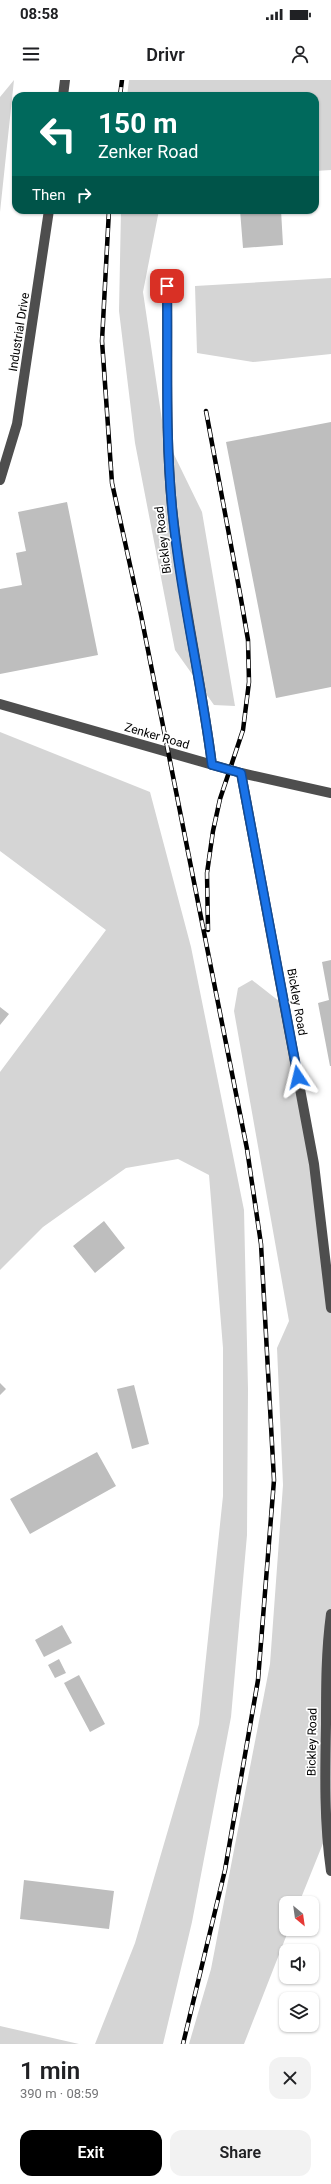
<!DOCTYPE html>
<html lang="en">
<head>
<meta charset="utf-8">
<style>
  :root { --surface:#fff; --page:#f2f2f2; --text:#202124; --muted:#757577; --accent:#000 }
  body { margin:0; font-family:Roboto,sans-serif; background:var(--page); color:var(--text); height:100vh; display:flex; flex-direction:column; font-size:15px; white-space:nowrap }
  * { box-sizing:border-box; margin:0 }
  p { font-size:13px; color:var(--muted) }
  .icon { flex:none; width:22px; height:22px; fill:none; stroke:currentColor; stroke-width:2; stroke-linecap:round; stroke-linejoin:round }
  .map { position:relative; height:1964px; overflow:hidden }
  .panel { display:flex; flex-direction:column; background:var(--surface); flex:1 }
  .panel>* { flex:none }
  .hud { position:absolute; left:12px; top:12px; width:307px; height:122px; border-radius:12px; box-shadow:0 1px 3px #0004; background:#00695c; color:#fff; overflow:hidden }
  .needle { width:26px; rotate:151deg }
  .fabs { position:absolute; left:279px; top:1816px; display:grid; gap:8px }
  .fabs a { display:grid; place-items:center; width:40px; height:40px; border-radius:8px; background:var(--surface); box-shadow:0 1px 3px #0004; font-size:20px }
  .pin { position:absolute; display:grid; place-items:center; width:34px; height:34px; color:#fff; margin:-17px; border-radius:8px; box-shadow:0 2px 6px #0006 }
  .me { position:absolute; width:44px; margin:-22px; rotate:350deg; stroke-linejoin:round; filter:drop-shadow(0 0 3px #0008) }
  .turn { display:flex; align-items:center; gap:14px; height:84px; padding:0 20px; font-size:18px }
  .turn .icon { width:52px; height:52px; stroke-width:2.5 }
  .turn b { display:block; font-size:28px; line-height:34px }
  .then { display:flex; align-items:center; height:38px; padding:0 20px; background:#0003; gap:8px; font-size:15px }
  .round { display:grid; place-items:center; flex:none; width:42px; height:42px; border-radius:12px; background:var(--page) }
  .headline { display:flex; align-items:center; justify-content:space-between; height:68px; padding:0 20px }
  h1 { font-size:24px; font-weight:600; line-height:30px }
  .action { display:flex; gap:8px; margin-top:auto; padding:8px 20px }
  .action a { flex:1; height:46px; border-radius:12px; background:var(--accent); color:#fff; font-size:16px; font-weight:600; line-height:46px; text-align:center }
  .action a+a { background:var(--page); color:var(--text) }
  .status { display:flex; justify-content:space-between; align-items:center; height:28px; padding:0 20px; background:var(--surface); direction:ltr }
  .status svg { height:11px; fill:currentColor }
  header { display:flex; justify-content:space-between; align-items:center; height:52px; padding:0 20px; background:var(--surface); font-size:18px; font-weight:600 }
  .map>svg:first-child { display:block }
</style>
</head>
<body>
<div class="status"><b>08:58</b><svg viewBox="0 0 49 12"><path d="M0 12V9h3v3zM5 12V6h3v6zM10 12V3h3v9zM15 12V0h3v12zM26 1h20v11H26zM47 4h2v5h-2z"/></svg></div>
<header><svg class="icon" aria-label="menu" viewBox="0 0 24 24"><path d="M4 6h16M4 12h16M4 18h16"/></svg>Drivr<svg class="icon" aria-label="person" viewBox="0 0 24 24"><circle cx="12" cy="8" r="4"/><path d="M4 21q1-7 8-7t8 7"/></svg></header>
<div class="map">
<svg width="331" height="1964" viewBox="0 0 331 1964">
  <rect width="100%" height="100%" fill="#fff"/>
  <path fill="#d5d5d5" d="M14,0L0,132V17Z
    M129,0H331V90L315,91V16H127Z
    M121,130H159L143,212L164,354L202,432L235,626L214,625L175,570L135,363L119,231Z
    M331,198V274L253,282L197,273L195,206Z
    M0,652L150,712L191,867L244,1130L248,1309L247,1455L231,1637L192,1842L163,1964H95L135,1863L199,1644L223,1416V1268L209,1095L178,1079L126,1088L43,1147L0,1190V992L106,850L0,771Z
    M252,900L284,925L314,1084L331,1228V1791L326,1756L299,1823H286V1849H289L244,1964H189L211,1889L270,1584L283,1405L277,1268L289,1241L234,931L238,908Z
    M0,1946L79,1964H0Z"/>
  <path fill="#bebebe" d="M240,130H281L283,165L243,168Z
    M331,342V607L276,618L226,362Z
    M67,422L98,575L0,594V509L22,505L16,473L26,471L18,432Z
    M331,880V986H330L318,923L329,920L322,882Z
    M0,927L9,934L0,945Z
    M104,1141L125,1168L95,1193L73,1166Z
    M0,1303L6,1309L0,1315Z
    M134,1305L149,1364L132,1369L117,1309Z
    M97,1372L116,1406L30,1454L10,1419Z
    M62,1545L72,1563L44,1577L35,1560Z
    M59,1579L66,1593L55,1598L48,1585Z
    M79,1595L105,1644L90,1652L64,1603Z
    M24,1800L114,1811L109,1849L20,1839Z"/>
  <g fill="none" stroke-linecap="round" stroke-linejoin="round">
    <path stroke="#4e4e4e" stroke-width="10" d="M63,16L65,0
      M167,206C168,279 165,354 172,427C181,514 201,598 212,685
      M0,400L17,344L49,130
      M0,624L241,693L331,713
      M241,693L314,1084L331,1228
      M331,1534C326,1571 326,1607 326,1644C325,1694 324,1742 331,1791"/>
    <g stroke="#000" stroke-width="4.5">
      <path id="rail" d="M120,16L122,0
        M109,130L102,261L112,403L141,535L247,1069L261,1164L274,1400L258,1600L225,1790L183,1964
        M206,331L241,519L248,560L249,602L243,650L220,719L213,751L207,793L208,850"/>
    </g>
    <use href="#rail" stroke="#fff" stroke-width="3" stroke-dasharray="9" stroke-linecap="butt"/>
  </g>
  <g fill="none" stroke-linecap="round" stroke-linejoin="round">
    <g stroke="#114b97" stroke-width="10">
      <path id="route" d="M167,206C168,279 165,354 172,427C180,514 201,598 212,685L241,693L298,997"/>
    </g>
    <use href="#route" stroke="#1a73e8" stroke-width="7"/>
  </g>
  <g text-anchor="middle" stroke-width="3.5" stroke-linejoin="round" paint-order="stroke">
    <g font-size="12" fill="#000" stroke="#fff">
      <text transform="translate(19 252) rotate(-81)" y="4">Industrial Drive</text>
      <text transform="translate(163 460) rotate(-97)" y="4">Bickley Road</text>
      <text transform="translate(157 656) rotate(16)" y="4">Zenker Road</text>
      <text transform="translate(297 922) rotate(80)" y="4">Bickley Road</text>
      <text transform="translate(312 1662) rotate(-89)" y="4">Bickley Road</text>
    </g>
  </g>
</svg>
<div class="fabs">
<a><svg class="needle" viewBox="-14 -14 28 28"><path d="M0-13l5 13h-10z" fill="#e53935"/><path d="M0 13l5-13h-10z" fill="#757577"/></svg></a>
<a><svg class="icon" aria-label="sound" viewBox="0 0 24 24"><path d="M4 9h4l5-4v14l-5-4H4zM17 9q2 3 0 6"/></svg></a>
<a><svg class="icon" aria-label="layers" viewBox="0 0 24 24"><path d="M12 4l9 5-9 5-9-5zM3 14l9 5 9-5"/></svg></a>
</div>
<div class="pin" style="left:167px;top:206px;background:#d93025"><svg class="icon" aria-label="arrive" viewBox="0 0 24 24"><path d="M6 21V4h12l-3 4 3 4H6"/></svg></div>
<svg class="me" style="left:298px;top:997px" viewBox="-20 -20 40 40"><path d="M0-17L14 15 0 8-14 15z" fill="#1a73e8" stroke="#fff" stroke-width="4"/></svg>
<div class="hud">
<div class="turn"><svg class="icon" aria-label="left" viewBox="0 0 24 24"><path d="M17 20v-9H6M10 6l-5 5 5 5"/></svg><div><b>150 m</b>Zenker Road</div></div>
<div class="then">Then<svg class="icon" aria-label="right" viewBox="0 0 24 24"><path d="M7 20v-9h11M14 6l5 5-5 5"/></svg></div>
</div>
</div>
<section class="panel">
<div class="headline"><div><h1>1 min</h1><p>390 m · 08:59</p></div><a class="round"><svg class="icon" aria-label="close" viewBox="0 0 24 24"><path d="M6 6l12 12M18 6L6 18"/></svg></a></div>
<div class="action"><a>Exit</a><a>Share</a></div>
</section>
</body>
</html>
